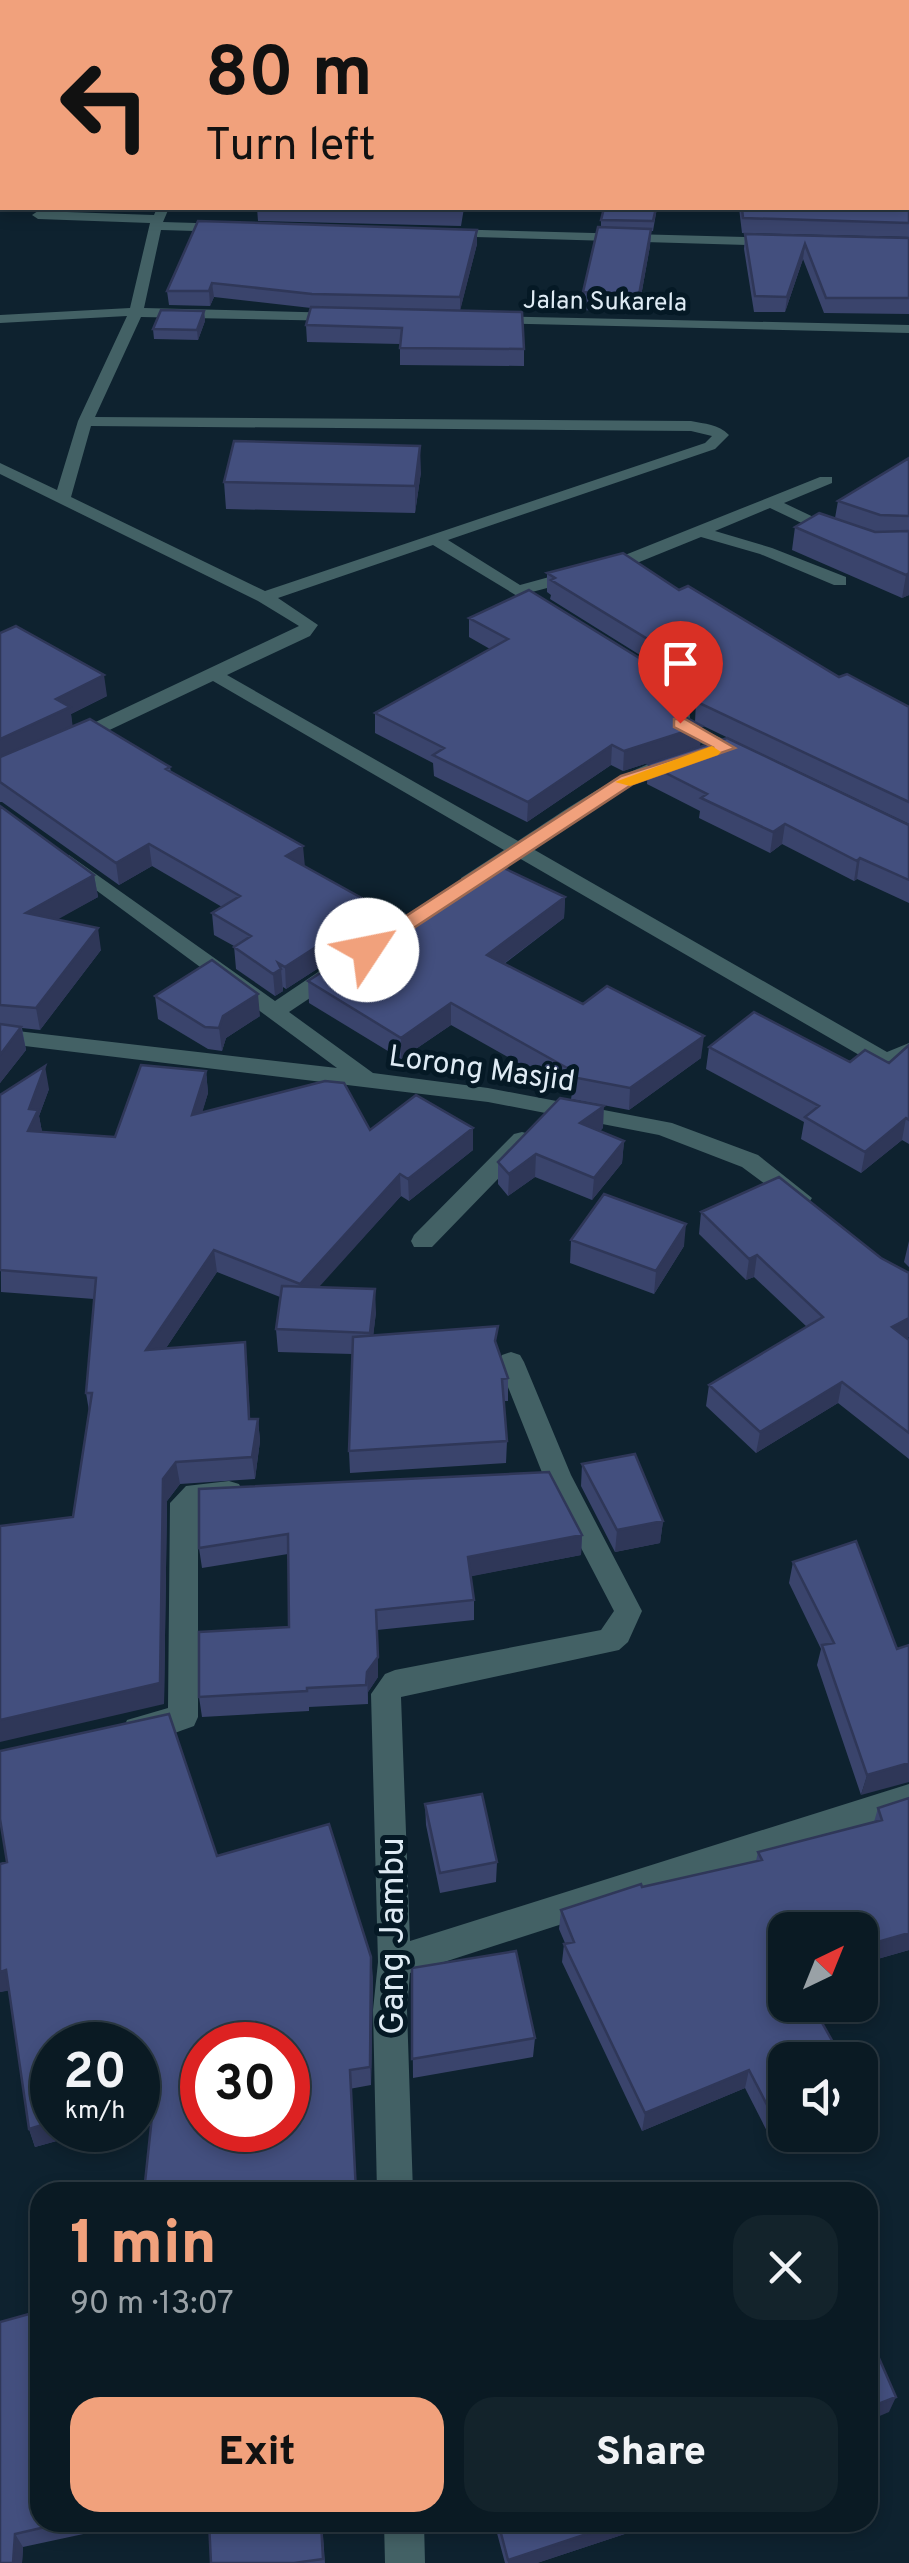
<!DOCTYPE html>
<html lang="en">
<head>
<meta charset="utf-8">
<style>
  :root { --surface:#0a1a23; --page:#13232b; --text:#f1f3f6; --muted:#99a1a6; --line:#2a3841; --accent:#f1a17c }
  body { margin:0; font-family:Overpass,sans-serif; background:var(--page); color:var(--text); height:100vh; display:flex; flex-direction:column; font-size:38px; white-space:nowrap }
  * { box-sizing:border-box; margin:0 }
  p { font-size:32px; color:var(--muted) }
  .icon { flex:none; width:55px; height:55px; fill:none; stroke:currentColor; stroke-width:2; stroke-linecap:round; stroke-linejoin:round }
  .map { position:relative; flex:1; overflow:hidden }
  .panel { position:absolute; left:30px; top:2182px; width:848px; height:350px; display:flex; flex-direction:column; background:var(--surface); border-radius:30px; box-shadow:0 5px 15px #0003,0 0 0 2px var(--line) }
  .panel>* { flex:none }
  .guide { position:absolute; left:0px; top:0px; width:910px; height:210px; box-shadow:0 5px 15px #0003,0 0 0 2px var(--line); background:#f1a17c; color:#111; overflow:hidden }
  .needle { width:65px; rotate:43deg }
  .buttons { position:absolute; left:768px; top:1912px; display:grid; gap:20px }
  .buttons a { display:grid; place-items:center; width:110px; height:110px; border-radius:20px; background:var(--surface); box-shadow:0 5px 15px #0003,0 0 0 2px var(--line); font-size:50px }
  .speed { position:absolute; left:30px; top:2022px; display:flex; gap:20px; font-size:50px; font-weight:700; text-align:center }
  .speed>* { display:grid; place-content:center; width:130px; height:130px; border-radius:50%; background:var(--surface); box-shadow:0 5px 15px #0003,0 0 0 2px var(--line); line-height:1 }
  .speed small { font-size:25px; font-weight:400 }
  .speed .limit { border:15px solid #d22; background:#fff; color:#111 }
  .pin { position:absolute; display:grid; place-items:center; width:85px; height:85px; color:#fff; margin:-102px -42px; border-radius:50% 50% 50% 0; rotate:-45deg; box-shadow:0 0 10px #0007 }
  .pin .icon { rotate:45deg }
  .me { position:absolute; width:110px; margin:-55px; rotate:56deg; stroke-linejoin:round; filter:drop-shadow(0 0 8px #0008) }
  .turn { display:flex; align-items:center; gap:35px; height:210px; padding:0 40px; font-size:45px }
  .turn .icon { width:130px; height:130px; stroke-width:2.5 }
  .turn b { display:block; font-size:70px; line-height:85px }
  .round { display:grid; place-items:center; flex:none; width:105px; height:105px; border-radius:30px; background:var(--page) }
  .headline { display:flex; align-items:center; justify-content:space-between; height:170px; padding:0 40px }
  h1 { font-size:60px; font-weight:800; line-height:75px; color:var(--accent) }
  .cta { display:flex; gap:20px; margin-top:auto; padding:20px 40px }
  .cta a { flex:1; height:115px; border-radius:30px; background:var(--accent); color:#111; font-size:40px; font-weight:800; line-height:115px; text-align:center }
  .cta a+a { background:var(--page); color:var(--text) }
  .map>svg:first-child { display:block }
</style>
</head>
<body>
<div class="map">
<svg width="909" height="2563" viewBox="0 0 909 2563">
  <rect width="100%" height="100%" fill="#0e222f"/>
  <g fill="none" stroke-linecap="round" stroke-linejoin="round">
    <path fill="#2d7661" fill-rule="evenodd" d="M908,42H909V46H908Z
      M0,58H2V62H0Z"/>
    <path fill="#436165" fill-rule="evenodd" d="M908,163H909V171L908,170Z
      M0,178H2V186H0Z
      M157,208H169L163,222L229,224L235,228L229,232L161,230L144,308L340,313L347,317L340,321L141,317L95,417L691,421C705,424 718,424 729,435L715,449L448,540L520,585L615,559L820,477H832V483L784,503L843,531V537H831L770,508L715,531L772,548L846,577V585H834L760,554L701,537L627,567L532,592L558,608L561,612L552,617L433,545L278,598L318,625L310,636L227,675L518,841C554,818 647,750 687,757V765L634,784L533,849L887,1052L909,1043V1060L892,1067L873,1063L519,858L475,886H461V878L504,850L213,681L80,744H66V736L299,626L258,601L0,474V463L57,490L78,421L127,316L0,323V315L130,308L150,223L38,219L32,215L38,211L154,215ZM91,426L691,431L712,436L705,443L265,591L71,497Z
      M444,229L779,238L785,242L779,246L439,236L438,233Z
      M490,316L909,325V333L485,323L483,320Z
      M641,663L689,692L690,723L750,752V760H736L674,730V698L635,672V664Z
      M69,855L275,1001L327,966H343L346,971L343,976L289,1012L373,1073L488,1088L672,1123L758,1155L812,1198L808,1204H792L742,1167L659,1135L488,1102L0,1043V1029L337,1068L62,865L59,861Z
      M522,1132L530,1134L534,1140L530,1146L432,1247H414L411,1241L414,1235L514,1134Z
      M511,1352L520,1355L524,1362L571,1475L642,1611L628,1642L619,1650L401,1697L410,1941L909,1784V1812L410,1973L407,2010L413,2192H377L373,2010L378,1962L371,1694L385,1674L395,1670L601,1630L614,1611L543,1475L498,1362L502,1355Z
      M229,1481L239,1484L243,1492L239,1500L198,1508V1717L194,1726C174,1733 147,1745 127,1738L123,1729L127,1720L168,1708L170,1503L186,1486Z
      M384,2522H424L425,2563H385Z"/>
  </g>
  <path fill="#3a446c" d="M0,60H2V119H0Z
    M909,189V237L742,233L739,208H908Z
    M257,208H464L461,226L258,221Z
    M657,208L653,231H651L650,246L638,313L582,310L583,292L601,227V220Z
    M477,230V244L460,310L524,349V366L400,365V344L307,342L306,325L311,308L214,297L210,306L169,305L167,291Z
    M745,234L909,238V314L824,313L803,259L785,312H754L744,249Z
    M204,311L205,321L198,340L154,339L153,329Z
    M909,458V595L902,598L792,550L795,527L835,518L838,501Z
    M421,472L415,513L226,509L224,482Z
    M547,573L679,590L839,677L909,707V824L695,722L696,700L688,685L550,599L551,595L547,592Z
    M469,618L672,710L702,726L700,746L623,771L611,765L527,822L434,776L433,763L375,733V713L490,649L469,637Z
    M0,633L107,696L71,714L72,726L170,767L171,772L305,866L378,907L379,929L286,989L283,987V991L275,996L236,969L234,946L214,935L212,913L222,907L152,866L119,885L2,802H0Z
    M648,764L909,825V903L857,879L854,881L782,844L770,853L699,818L700,811L647,784Z
    M0,806L94,875L98,897L57,919L101,950L40,1030L22,1028L26,1050L0,1083Z
    M565,897L564,918L504,964L583,1004L701,1058L629,1110L571,1099L572,1093L451,1025L401,1059L309,1003L308,981Z
    M155,996L260,1016L226,1038L222,1051L208,1049L158,1019Z
    M909,1045V1144L902,1140L861,1173L801,1139L804,1122L706,1069L709,1047L850,1062L889,1063Z
    M206,1071L208,1093L202,1112L370,1130L473,1150L409,1201L401,1196L318,1287L376,1312L373,1336L498,1348L508,1378V1401H504L507,1441L506,1463L350,1473L349,1451L352,1354L278,1352L276,1329L280,1297L217,1272L166,1348L247,1364L250,1419H258L260,1441L255,1479L180,1484L167,1501L164,1704L73,1517L89,1411L86,1393L94,1299L1,1292L0,1095L49,1089L39,1116L42,1132L115,1137Z
    M603,1128L600,1131L624,1141L622,1163L592,1200L535,1177L508,1196L498,1184V1162Z
    M701,1212L881,1258L909,1273V1337L907,1338L909,1340V1459L838,1403L756,1453L706,1406L709,1385L807,1327L754,1277L746,1280L699,1234Z
    M571,1240L684,1246L654,1294L570,1263Z
    M909,1241V1267L904,1262Z
    M582,1464L663,1521L660,1543L615,1552L581,1486Z
    M199,1489L582,1535L581,1555L471,1576L474,1600V1620L377,1630L378,1677L368,1692V1704L309,1707V1711L202,1717L199,1697L289,1627L288,1554L202,1568L199,1548Z
    M793,1562L897,1649L909,1645L861,1795L817,1665L821,1649L789,1583Z
    M909,1798V1950L860,1964V1930H785V2135L775,2147L745,2088L642,2131L562,1962L564,1944L565,1943L559,1929L561,1910L642,1887L756,1861L758,1852L874,1822L878,1808Z
    M425,1804L497,1862L496,1882L440,1893L426,1825Z
    M217,1856L373,1977L371,2085L149,2126L147,2116L35,2147L29,2129L9,1990L0,1992V1864L7,1862Z
    M412,1968L535,2038L533,2057L413,2078Z
    M40,2311V2522H101L102,2530L23,2547L22,2563H0Z
    M209,2522H322L325,2563H211Z
    M494,2522H661L537,2563H505Z"/>
  <path fill="#2f3758" d="M651,229L650,246L638,313L639,295Z
    M477,230V244L460,311V297Z
    M805,244L803,259L785,312L787,297Z
    M212,283L214,297L210,306L209,291Z
    M204,311L205,321L198,340L197,330Z
    M420,446L421,472L415,513V486Z
    M909,573V595L902,598L906,575Z
    M104,675L107,696L71,714L73,728L0,762V739L56,699Z
    M702,726L700,746L623,771L624,751Z
    M612,745L611,765L527,822L528,802Z
    M785,824L782,844L770,853L773,832Z
    M149,844L152,866L119,885L116,863Z
    M303,846L305,867L286,856Z
    M860,858L857,879L854,881L857,861Z
    M94,875L98,897L30,935L26,913Z
    M565,897L564,918L487,976V955Z
    M378,907L379,929L286,989L285,967Z
    M98,928L101,950L40,1030L36,1008Z
    M281,969L283,991L275,996L273,974Z
    M258,994L260,1016L226,1038L222,1051L219,1028L223,1016Z
    M451,1003V1025L401,1059V1038Z
    M21,1027L26,1050L0,1083V1055Z
    M704,1036L701,1058L629,1110L630,1088Z
    M45,1066L49,1089L39,1116L42,1132L28,1131L29,1109Z
    M206,1071L208,1093L195,1137L192,1115Z
    M604,1106L603,1128L579,1145L580,1123Z
    M906,1118L902,1140L861,1173L865,1152Z
    M473,1128V1150L409,1201L408,1179Z
    M624,1141L622,1163L592,1200L594,1178Z
    M536,1154L535,1177L508,1196L509,1174Z
    M400,1174L401,1196L302,1306L300,1284Z
    M686,1224L684,1246L654,1294L656,1271Z
    M214,1250L217,1272L150,1372L146,1350Z
    M757,1255L754,1277L746,1280L749,1259Z
    M375,1289L376,1312L371,1355L370,1333Z
    M909,1318V1337L887,1349L892,1327Z
    M245,1342L247,1364L251,1441L249,1419Z
    M842,1382L838,1403L756,1453L760,1432Z
    M258,1419L260,1441L255,1479L252,1457Z
    M176,1462L180,1484L167,1501L164,1704L0,1742V1720L163,1479Z
    M663,1521L660,1543L615,1552L617,1530Z
    M582,1535L581,1555L468,1577V1557Z
    M377,1630L378,1677L368,1692V1704L367,1672Z
    M909,1763V1782L861,1795L867,1775Z
    M909,1933V1950L860,1964V1947Z
    M371,1957L373,1977L371,2085L370,2067Z
    M6,1970L13,1990L0,1992V1972Z
    M749,2070L745,2088L642,2131L645,2113Z
    M144,2097L147,2116L138,2118V2099Z
    M52,2122V2130H95L35,2147L29,2129Z
    M785,2127V2135H802L775,2147L780,2130Z
    M896,2397L889,2412L868,2421V2408Z
    M623,2522H661L537,2563H508V2560Z
    M15,2534L23,2547L22,2563H13Z"/>
  <path fill="#434f7e" stroke="#2f3758" stroke-width="2.5" fill-rule="evenodd" d="M193,0H307L306,2H192Z
    M0,60H2V97H0Z
    M908,189H909V223L743,218L742,208H908Z
    M383,208H462L461,209Z
    M604,208H656L653,221L601,220Z
    M198,221L477,230L460,297L312,294L212,283L209,291H167Z
    M598,227L651,229L639,295L583,292Z
    M745,234L909,238V298H826L805,244L787,297L755,296Z
    M311,307L522,312L524,349L400,348L402,328L306,325Z
    M161,310L204,311L197,330L153,329Z
    M234,441L420,446L415,486L224,482Z
    M909,458V516L880,515L838,501Z
    M819,513L875,532L909,531V573L906,575L795,527Z
    M623,553L679,590L688,586L839,677L847,674L909,707V802L697,702L698,681L690,665L551,580L555,578L547,573Z
    M529,590L670,677L672,710L702,726L624,751L612,745L528,802L433,755L444,748L375,713L508,639L469,618Z
    M16,626L104,675L56,699L70,707L0,739V633Z
    M90,719L170,767L166,769L303,846L286,856L378,907L285,967L278,963L281,969L273,974L234,947L251,936L212,913L240,896L149,844L116,863L0,782V757Z
    M727,738L909,825V880L860,858L857,861L785,824L773,832L701,798L707,794L648,764Z
    M0,806L94,875L26,913L98,928L36,1008L0,1005Z
    M491,862L565,897L487,955L583,1004L607,986L704,1036L630,1088L572,1077L576,1073L451,1003L401,1038L308,981Z
    M212,960L258,994L223,1016L219,1028L205,1027L155,996Z
    M754,1012L850,1062L865,1050L889,1063L909,1045V1120L906,1118L865,1152L805,1117L819,1106L709,1047Z
    M0,1024L21,1027L0,1055Z
    M141,1065L206,1071L192,1115L325,1081L344,1083L370,1130L416,1095L473,1128L408,1179L400,1174L300,1284L214,1250L146,1350L245,1342L249,1419H258L252,1457L176,1462L163,1479L160,1683L0,1720V1526L73,1517L92,1393H86L96,1278L0,1270V1095L45,1066L29,1109L38,1110L28,1131L115,1137Z
    M560,1098L604,1106L580,1123L624,1141L594,1178L536,1154L509,1174L498,1162Z
    M779,1177L881,1258L909,1273V1318L892,1327L909,1340V1433L842,1382L760,1432L709,1385L823,1317L757,1255L749,1259L701,1212Z
    M604,1194L686,1224L656,1271L571,1240Z
    M282,1286L375,1289L370,1333L276,1329Z
    M498,1326L495,1341L508,1378L502,1379L507,1441L349,1451L353,1337Z
    M635,1454L663,1521L617,1530L582,1464Z
    M549,1472L582,1535L468,1557L474,1600L376,1610L378,1657L367,1672L366,1685L307,1688V1691L199,1697V1632L289,1627L288,1534L199,1548V1489Z
    M856,1541L897,1649L909,1645V1763L867,1775L822,1645L834,1643L793,1562Z
    M169,1714L217,1856L329,1824L371,1957L370,2067L350,2070L356,2192H144L153,2107L145,2108L144,2097L138,2099V2045H52V2122L29,2129L6,1970L0,1972V1864L7,1862L0,1819V1751ZM202,2045H288V2130H202Z
    M482,1794L497,1862L440,1873L425,1804Z
    M909,1798V1933L860,1947V1930H785V2005H812L843,2060H785V2127L780,2130L749,2070L645,2113L564,1944L574,1942L561,1910L641,1884L642,1887L762,1860L758,1852L882,1820L878,1808Z
    M516,1951L535,2038L412,2059V1968Z
    M40,2311V2522H67L15,2534L13,2563H0V2322Z
    M868,2333L896,2397L868,2408Z
    M209,2522H321L323,2559L294,2563H211Z
    M498,2522H623L508,2560Z"/>
  <path fill="#f1a17c" stroke="#9d6951" stroke-width="2.5" d="M674,719H685L735,748L633,784L374,954H360V946L621,776L712,747L674,727Z"/>
  <path fill="#f59e0b" d="M712,746L721,752L718,755L630,786L615,782Z"/>
  <g text-anchor="middle" stroke-width="10" stroke-linejoin="round" paint-order="stroke">
    <g font-size="25" fill="#dfebf4" stroke="#051925">
      <text transform="translate(605 300) rotate(1)" y="9">Jalan Sukarela</text>
    </g>
    <g font-size="30" fill="#dfebf4" stroke="#051925">
      <text transform="translate(482 1068) rotate(8)" y="10">Lorong Masjid</text>
    </g>
    <g font-size="35" fill="#dfebf4" stroke="#051925">
      <text transform="translate(391 1936) rotate(-90)" y="12">Gang Jambu</text>
    </g>
  </g>
</svg>
<div class="buttons">
<a><svg class="needle" viewBox="-14 -14 28 28"><path d="M0-13l5 13h-10z" fill="#e53935"/><path d="M0 13l5-13h-10z" fill="#99a1a6"/></svg></a>
<a><svg class="icon" aria-label="sound" viewBox="0 0 24 24"><path d="M4 9h4l5-4v14l-5-4H4zM17 9q2 3 0 6"/></svg></a>
</div>
<div class="speed"><div>20<small>km/h</small></div><div class="limit">30</div></div>
<div class="pin" style="left:680px;top:723px;background:#d93025"><svg class="icon" aria-label="arrive" viewBox="0 0 24 24"><path d="M6 21V4h12l-3 4 3 4H6"/></svg></div>
<svg class="me" style="left:367px;top:950px" viewBox="-20 -20 40 40"><circle r="19" fill="#fff"/><path d="M0-13L10 11 0 6-10 11z" fill="#f1a17c"/></svg>
<div class="guide">
<div class="turn"><svg class="icon" aria-label="left" viewBox="0 0 24 24"><path d="M17 20v-9H6M10 6l-5 5 5 5"/></svg><div><b>80 m</b>Turn left</div></div>
</div>
<section class="panel">
<div class="headline"><div><h1>1 min</h1><p>90 m · 13:07</p></div><a class="round"><svg class="icon" aria-label="close" viewBox="0 0 24 24"><path d="M6 6l12 12M18 6L6 18"/></svg></a></div>
<div class="cta"><a>Exit</a><a>Share</a></div>
</section>
</div>
</body>
</html>
